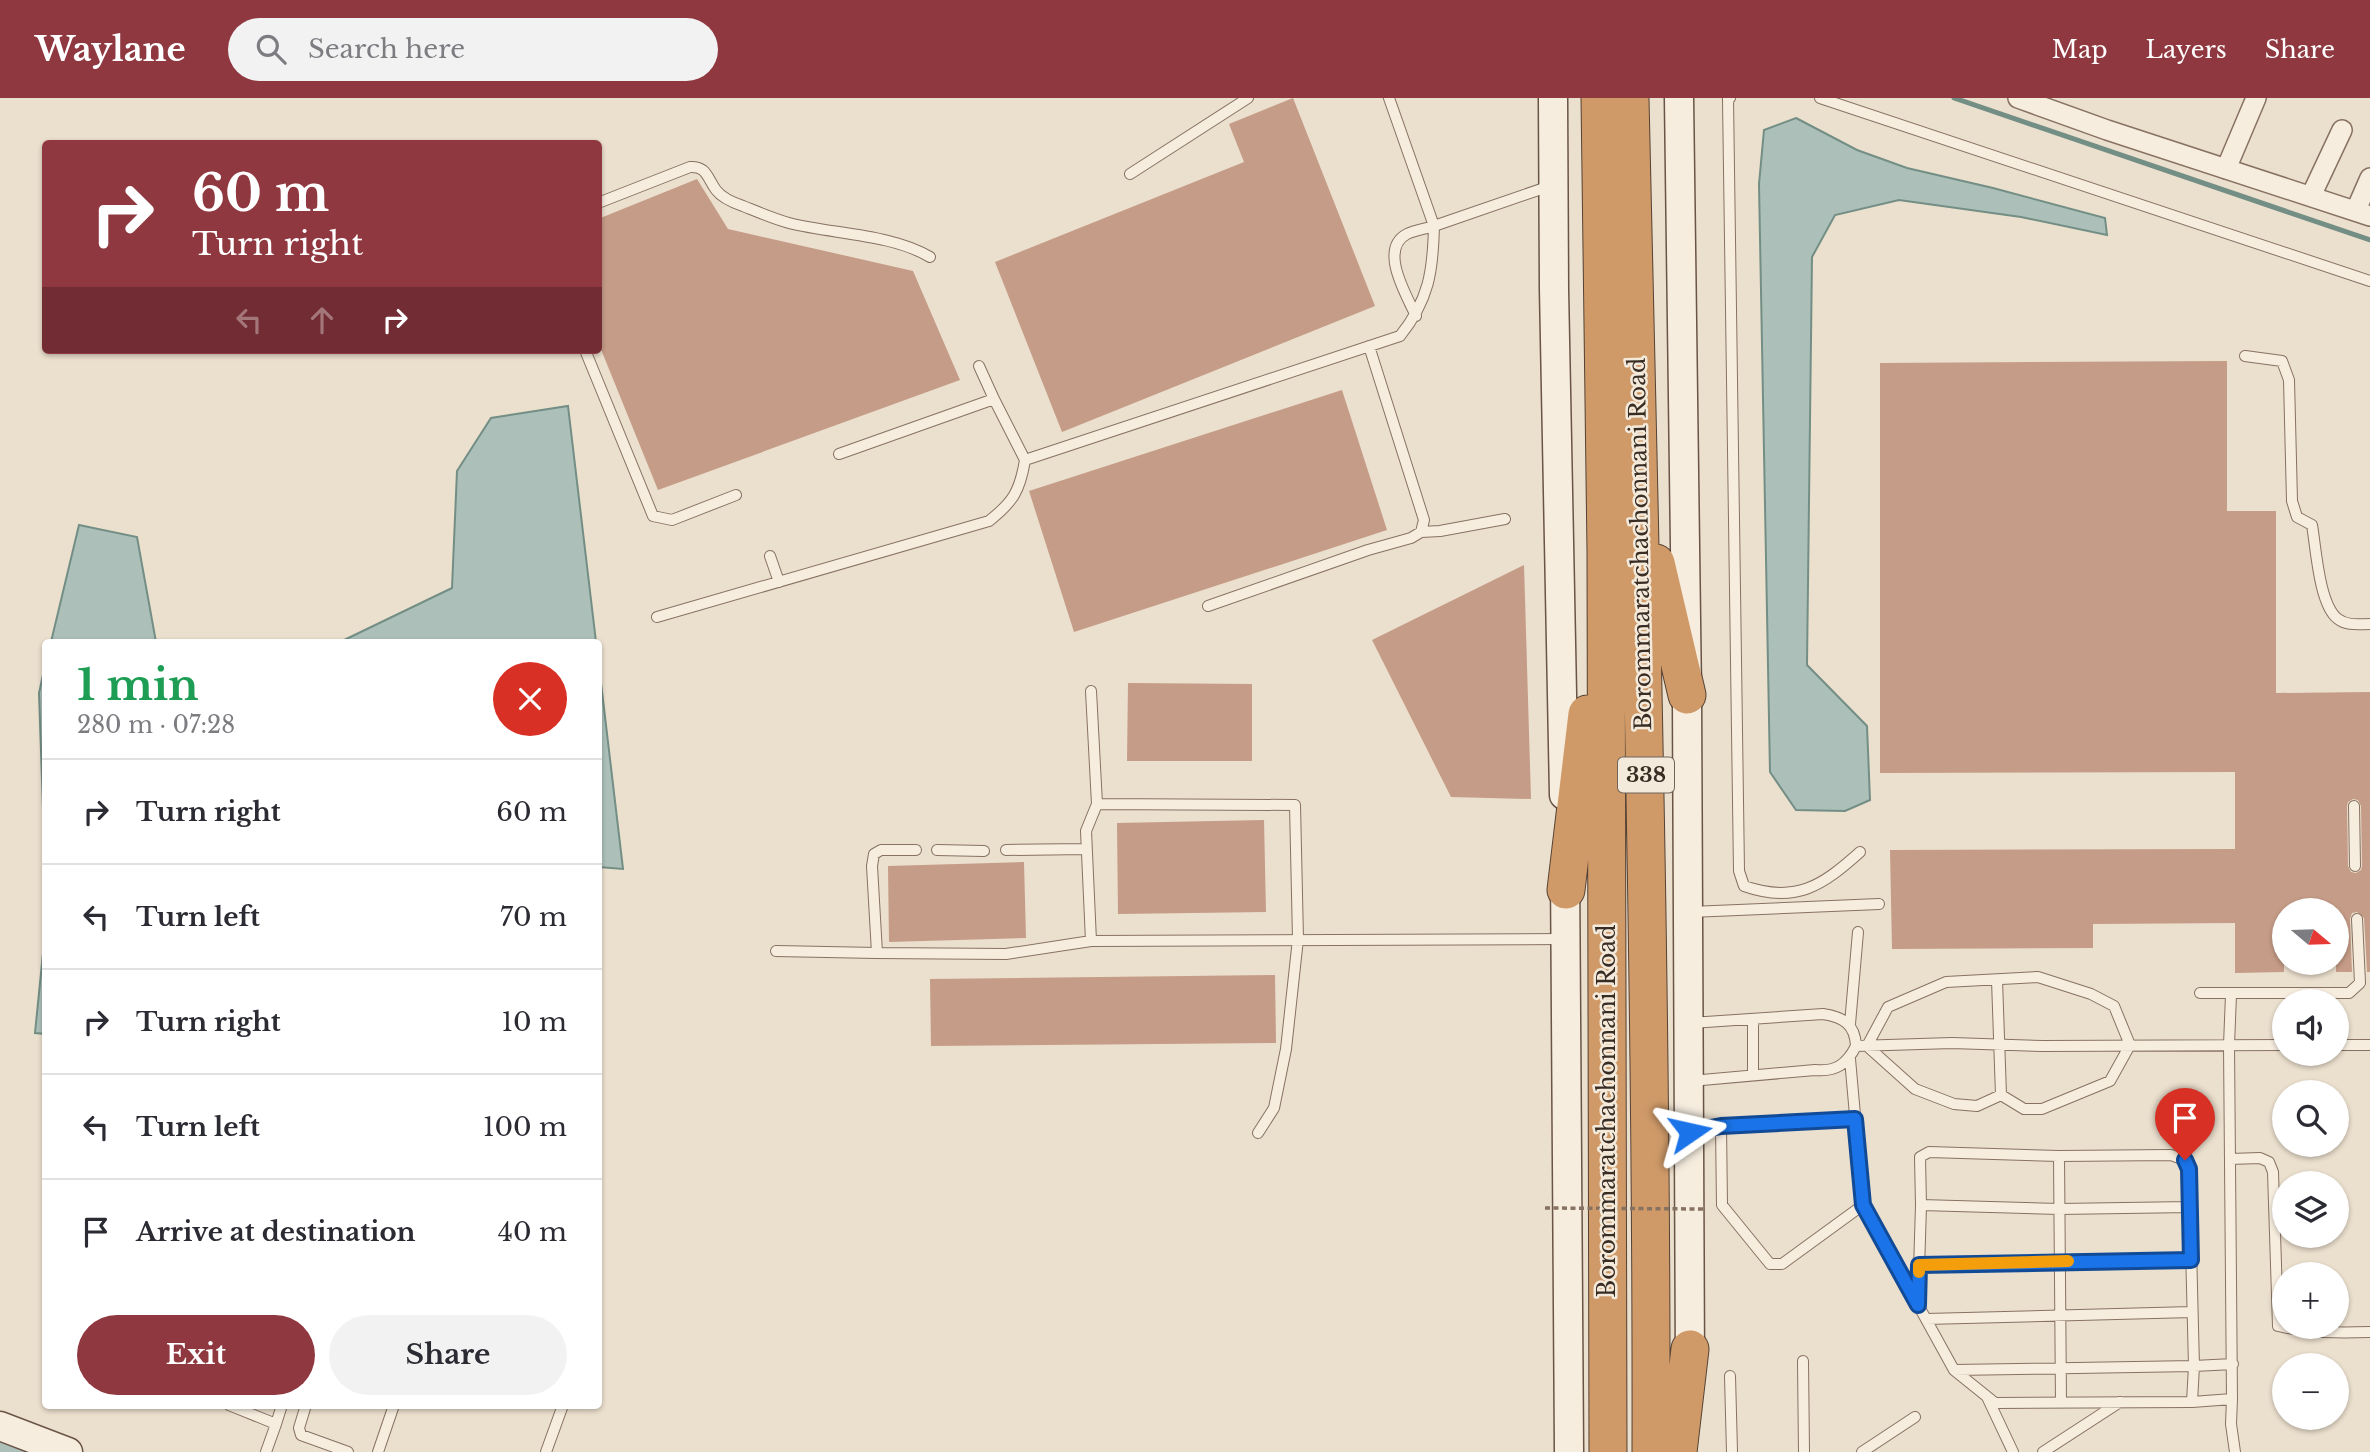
<!DOCTYPE html>
<html lang="en">
<head>
<meta charset="utf-8">
<style>
  :root { --surface:#fff; --page:#f2f2f3; --text:#2b2b33; --muted:#7c7c81; --line:#e1e1e2; --accent:#8f3840 }
  body { margin:0; font-family:"Libre Baskerville",serif; background:var(--page); color:var(--text); height:100vh; display:flex; flex-direction:column; font-size:26px; white-space:nowrap }
  * { box-sizing:border-box; margin:0 }
  p { font-size:23px; color:var(--muted) }
  .icon { flex:none; width:38px; height:38px; fill:none; stroke:currentColor; stroke-width:2; stroke-linecap:round; stroke-linejoin:round }
  .map { position:relative; flex:1; overflow:hidden }
  .drawer { position:absolute; left:42px; top:541px; width:560px; height:770px; display:flex; flex-direction:column; background:var(--surface); border-radius:7px; box-shadow:0 2px 5px #0004 }
  .drawer>* { flex:none }
  .guide { position:absolute; left:42px; top:42px; width:560px; height:214px; border-radius:7px; box-shadow:0 2px 5px #0004; background:#8f3840; color:#fff; overflow:hidden }
  .needle { width:46px; rotate:109deg }
  .buttons { position:absolute; left:2272px; top:800px; display:grid; gap:14px }
  .buttons a { display:grid; place-items:center; width:77px; height:77px; border-radius:50%; background:var(--surface); box-shadow:0 2px 5px #0004; font-size:35px }
  .pin { position:absolute; display:grid; place-items:center; width:60px; height:60px; color:#fff; margin:-72px -30px; border-radius:50% 50% 50% 0; rotate:-45deg; box-shadow:0 0 7px #0007 }
  .pin .icon { rotate:45deg }
  .me { position:absolute; width:77px; margin:-38px; rotate:79deg; stroke-linejoin:round; filter:drop-shadow(0 0 5px #0008) }
  .turn { display:flex; align-items:center; gap:24px; height:147px; padding:0 35px; font-size:32px }
  .turn .icon { width:91px; height:91px; stroke-width:2.5 }
  .turn b { display:block; font-size:49px; line-height:60px }
  .lanes { display:flex; align-items:center; height:66px; padding:0 35px; background:#0003; justify-content:center; gap:35px; direction:ltr }
  .lanes .off { opacity:.35 }
  .round { display:grid; place-items:center; flex:none; width:74px; height:74px; border-radius:37px; background:var(--page) }
  .head { display:flex; align-items:center; justify-content:space-between; height:119px; padding:0 35px }
  h1 { font-size:42px; font-weight:700; line-height:52px; color:#1e9e55 }
  .cta { display:flex; gap:14px; margin-top:auto; padding:14px 35px }
  .cta a { flex:1; height:80px; border-radius:42px; background:var(--accent); color:#fff; font-size:28px; font-weight:700; line-height:80px; text-align:center }
  .cta a+a { background:var(--page); color:var(--text) }
  ul { padding:0; list-style:none }
  li { display:flex; align-items:center; gap:21px; height:105px; padding:0 35px; border-top:2px solid var(--line) }
  li div { flex:1 }
  li b { display:block; font-size:26px }
  li em { font-style:normal }
  header { display:flex; align-items:center; gap:42px; box-sizing:border-box; height:98px; padding:0 35px; background:var(--accent); color:#fff }
  header strong { font-size:33px }
  nav { display:flex; gap:38px; margin-inline-start:auto; font-size:24px }
  .search { width:490px; height:63px; background:var(--page); display:flex; align-items:center; gap:18px; box-sizing:border-box; padding:0 24px; border-radius:38px; color:var(--muted); font-size:26px }
  .map>svg:first-child { display:block }
</style>
</head>
<body>
<header>
<strong>Waylane</strong>
<div class="search"><svg class="icon" aria-label="search" viewBox="0 0 24 24"><circle cx="10" cy="10" r="6"/><path d="M15 15l6 6"/></svg>Search here</div>
<nav><a>Map</a><a>Layers</a><a>Share</a></nav>
</header>
<div class="map">
<svg width="2370" height="1354" viewBox="0 0 2370 1354">
  <rect width="100%" height="100%" fill="#ebdfcd"/>
  <path fill="#acc0b9" stroke="#738e85" stroke-width="2" d="M1796,20L1857,52L1907,70L1993,90L2105,120L2107,137L2021,119L1899,102L1835,117L1812,159L1807,567L1867,628L1870,702L1845,713L1796,712L1770,674L1759,86L1764,32Z
    M568,308L596,544H340L452,490L457,373L491,320Z
    M79,427L137,439L156,544H51Z
    M45,568V768L39,595Z
    M598,568H599L623,771L599,769Z
    M45,835V936L35,935Z"/>
  <g fill="none" stroke-linecap="round" stroke-linejoin="round">
    <path stroke="#738e85" stroke-width="5" d="M1954,0L2370,142"/>
    <path stroke="#acc0b9" stroke-width="19" d="M0,1347L18,1354"/>
  </g>
  <path fill="#c59c87" fill-rule="evenodd" d="M1293,0L1375,208L1062,334L995,164L1244,64L1229,26Z
    M697,81L728,131L913,173L960,282L658,392L598,244V121Z
    M2227,263V413H2276V595L2370,594V874H2367L2364,820L2357,814L2352,815L2350,821L2352,874H2336V812H2284V874L2235,875V825L2093,826V850L1892,851L1890,752L2235,751V674L1880,675V265ZM2353,701L2358,702L2361,708L2362,768L2361,772L2356,775L2351,774L2348,768L2347,708L2348,704Z
    M1342,292L1387,432L1074,534L1029,393Z
    M1524,467L1531,701L1451,699L1372,542Z
    M1128,585L1252,586V663H1127Z
    M1264,722L1266,814L1118,816L1117,725Z
    M1024,764L1026,840L889,844L888,768Z
    M1275,877L1276,945L931,948L930,881Z"/>
  <g fill="none" stroke-linecap="round" stroke-linejoin="round">
    <g stroke="#877262" stroke-width="12">
      <path id="lane" d="M1389,0L1434,128C1425,131 1415,132 1407,136C1378,151 1407,198 1416,218
        M1730,0L1728,1L1739,773L1744,788C1796,806 1822,788 1860,754
        M1820,0L2370,183
        M1130,76L1248,0
        M598,105L690,69C707,68 707,80 716,92C722,100 734,105 743,108C758,114 774,121 789,125C832,136 892,136 930,159
        M585,252L653,418L672,422L736,397
        M2245,258L2282,263L2289,282L2292,403L2297,419L2312,427C2316,450 2319,507 2338,521C2347,528 2359,526 2370,526
        M979,268L994,301
        M839,356L994,301L1025,362L1400,238C1429,202 1433,173 1434,128L1550,88
        M1421,434L1440,433L1505,421
        M770,458L779,484
        M1208,508L1368,452L1411,440L1421,434L1424,422L1369,248
        M657,519L989,423C1013,404 1020,393 1025,362
        M1091,593L1097,706
        M2354,708L2355,768
        M937,752L984,753
        M1006,752L1086,751
        M1690,814L1879,806
        M1091,843L1086,733L1097,706L1295,707L1298,841L1286,951L1274,1010L1258,1035
        M776,853L877,855L872,768L874,756L881,752H916
        M877,855L1006,856L1091,843L1562,841
        M2038,879L2091,896L2114,908L2130,947L2110,983L2042,1011H2024L2001,997L1977,1008L1954,1006L1915,991L1867,948L1888,909L1946,884Z
        M1997,882L2001,997
        M2200,895H2349L2360,885L2357,821
        M2231,897L2229,947L2232,1301
        M1753,921V977
        M1850,926L1858,834
        M2336,947H2370
        M1856,948L1952,945L2043,948L2284,947
        M1850,961L1863,1107L1954,1272L1995,1305L2192,1304L2232,1301L2231,1326L2235,1354
        M1691,983L1815,972C1836,974 1847,966 1856,948C1855,926 1843,919 1823,916L1691,925
        M1721,1028L1722,1107L1770,1166H1782L1863,1107
        M1692,1033L1721,1028L1855,1021
        M2059,1058L2061,1304
        M2230,1061L2260,1060L2269,1064L2273,1074L2278,1228C2308,1235 2339,1235 2370,1234
        M1921,1107L1920,1059L1929,1054L2059,1058L2171,1057L2185,1062L2189,1071L2194,1268L1954,1272
        M1919,1167L2191,1162
        M1918,1206L1921,1107L2059,1111L2190,1109
        M1926,1221L2192,1214
        M1803,1263L1804,1354
        M1730,1278L1732,1354
        M1988,1301L2013,1354
        M2192,1304L2194,1268L2233,1266
        M229,1307L276,1326L266,1354
        M306,1307L299,1330L301,1337L348,1354
        M276,1326L282,1307
        M378,1354L394,1307
        M546,1354L563,1307
        M1862,1354L1915,1319
        M2043,1354L2120,1304"/>
    </g>
    <g stroke="#877262" stroke-width="22">
      <path id="street" d="M2018,0L2107,32L2370,118
        M2226,71L2256,0
        M2311,98L2342,32
        M2356,112L2370,80"/>
    </g>
    <g stroke="#695445" stroke-width="31">
      <path id="secondary" d="M1553,0L1554,191L1564,697
        M1679,0L1687,597L1690,1271
        M1565,772L1569,1354
        M0,1328L68,1354"/>
    </g>
    <g stroke="#554235" stroke-width="39">
      <path id="highway" d="M1600,0L1606,454L1608,1354
        M1630,0C1640,451 1652,902 1651,1354
        M1656,465L1687,597
        M1566,792L1587,616
        M1678,1354L1690,1251"/>
    </g>
    <use href="#lane" stroke="#f6eddf" stroke-width="10"/>
    <use href="#street" stroke="#f6eddf" stroke-width="19"/>
    <use href="#secondary" stroke="#f6eddf" stroke-width="28"/>
    <use href="#highway" stroke="#cf9a68" stroke-width="37"/>
    <path stroke="#877262" stroke-width="3.5" stroke-dasharray="5 3.5" stroke-linecap="butt" d="M1545,1110L1704,1111"/>
  </g>
  <g fill="none" stroke-linecap="round" stroke-linejoin="round">
    <g stroke="#114b97" stroke-width="18">
      <path id="route" d="M1690,1034L1721,1028L1855,1021L1863,1107L1918,1207L1919,1167L2191,1162L2189,1071L2185,1062"/>
    </g>
    <use href="#route" stroke="#1a73e8" stroke-width="12"/>
    <path stroke="#f59e0b" stroke-width="12" d="M1919,1174V1167L2068,1163"/>
  </g>
  <g text-anchor="middle" stroke-width="5" stroke-linejoin="round" paint-order="stroke">
    <rect fill="#f3eadb" stroke="#71655a" stroke-width="2" x="1618" y="659.5" width="56" height="35" rx="5"/>
    <g font-size="21" font-weight="bold" fill="#392c23">
      <text x="1646" y="684">338</text>
    </g>
    <g font-size="23" fill="#392c23" stroke="#f3eadb">
      <text transform="translate(1640 446) rotate(-91)" y="8">Borommaratchachonnani Road</text>
      <text transform="translate(1607 1013) rotate(-90)" y="8">Borommaratchachonnani Road</text>
    </g>
  </g>
</svg>
<div class="buttons">
<a><svg class="needle" viewBox="-14 -14 28 28"><path d="M0-13l5 13h-10z" fill="#e53935"/><path d="M0 13l5-13h-10z" fill="#7c7c81"/></svg></a>
<a><svg class="icon" aria-label="sound" viewBox="0 0 24 24"><path d="M4 9h4l5-4v14l-5-4H4zM17 9q2 3 0 6"/></svg></a>
<a><svg class="icon" aria-label="search" viewBox="0 0 24 24"><circle cx="10" cy="10" r="6"/><path d="M15 15l6 6"/></svg></a>
<a><svg class="icon" aria-label="layers" viewBox="0 0 24 24"><path d="M12 4l9 5-9 5-9-5zM3 14l9 5 9-5"/></svg></a>
<a>+</a>
<a>−</a>
</div>
<div class="pin" style="left:2185px;top:1062px;background:#d93025"><svg class="icon" aria-label="arrive" viewBox="0 0 24 24"><path d="M6 21V4h12l-3 4 3 4H6"/></svg></div>
<svg class="me" style="left:1690px;top:1034px" viewBox="-20 -20 40 40"><path d="M0-17L14 15 0 8-14 15z" fill="#1a73e8" stroke="#fff" stroke-width="4"/></svg>
<div class="guide">
<div class="turn"><svg class="icon" aria-label="right" viewBox="0 0 24 24"><path d="M7 20v-9h11M14 6l5 5-5 5"/></svg><div><b>60 m</b>Turn right</div></div>
<div class="lanes"><svg class="icon off" aria-label="left" viewBox="0 0 24 24"><path d="M17 20v-9H6M10 6l-5 5 5 5"/></svg><svg class="icon off" aria-label="ahead" viewBox="0 0 24 24"><path d="M12 20V5M6 11l6-6 6 6"/></svg><svg class="icon" aria-label="right" viewBox="0 0 24 24"><path d="M7 20v-9h11M14 6l5 5-5 5"/></svg></div>
</div>
<section class="drawer">
<div class="head"><div><h1>1 min</h1><p>280 m · 07:28</p></div><a class="round" style="background:#d93025;color:#fff"><svg class="icon" aria-label="close" viewBox="0 0 24 24"><path d="M6 6l12 12M18 6L6 18"/></svg></a></div>
<ul>
<li><svg class="icon" aria-label="right" viewBox="0 0 24 24"><path d="M7 20v-9h11M14 6l5 5-5 5"/></svg><div><b>Turn right</b></div><em>60 m</em></li>
<li><svg class="icon" aria-label="left" viewBox="0 0 24 24"><path d="M17 20v-9H6M10 6l-5 5 5 5"/></svg><div><b>Turn left</b></div><em>70 m</em></li>
<li><svg class="icon" aria-label="right" viewBox="0 0 24 24"><path d="M7 20v-9h11M14 6l5 5-5 5"/></svg><div><b>Turn right</b></div><em>10 m</em></li>
<li><svg class="icon" aria-label="left" viewBox="0 0 24 24"><path d="M17 20v-9H6M10 6l-5 5 5 5"/></svg><div><b>Turn left</b></div><em>100 m</em></li>
<li><svg class="icon" aria-label="arrive" viewBox="0 0 24 24"><path d="M6 21V4h12l-3 4 3 4H6"/></svg><div><b>Arrive at destination</b></div><em>40 m</em></li>
</ul>
<div class="cta"><a>Exit</a><a>Share</a></div>
</section>
</div>
</body>
</html>
